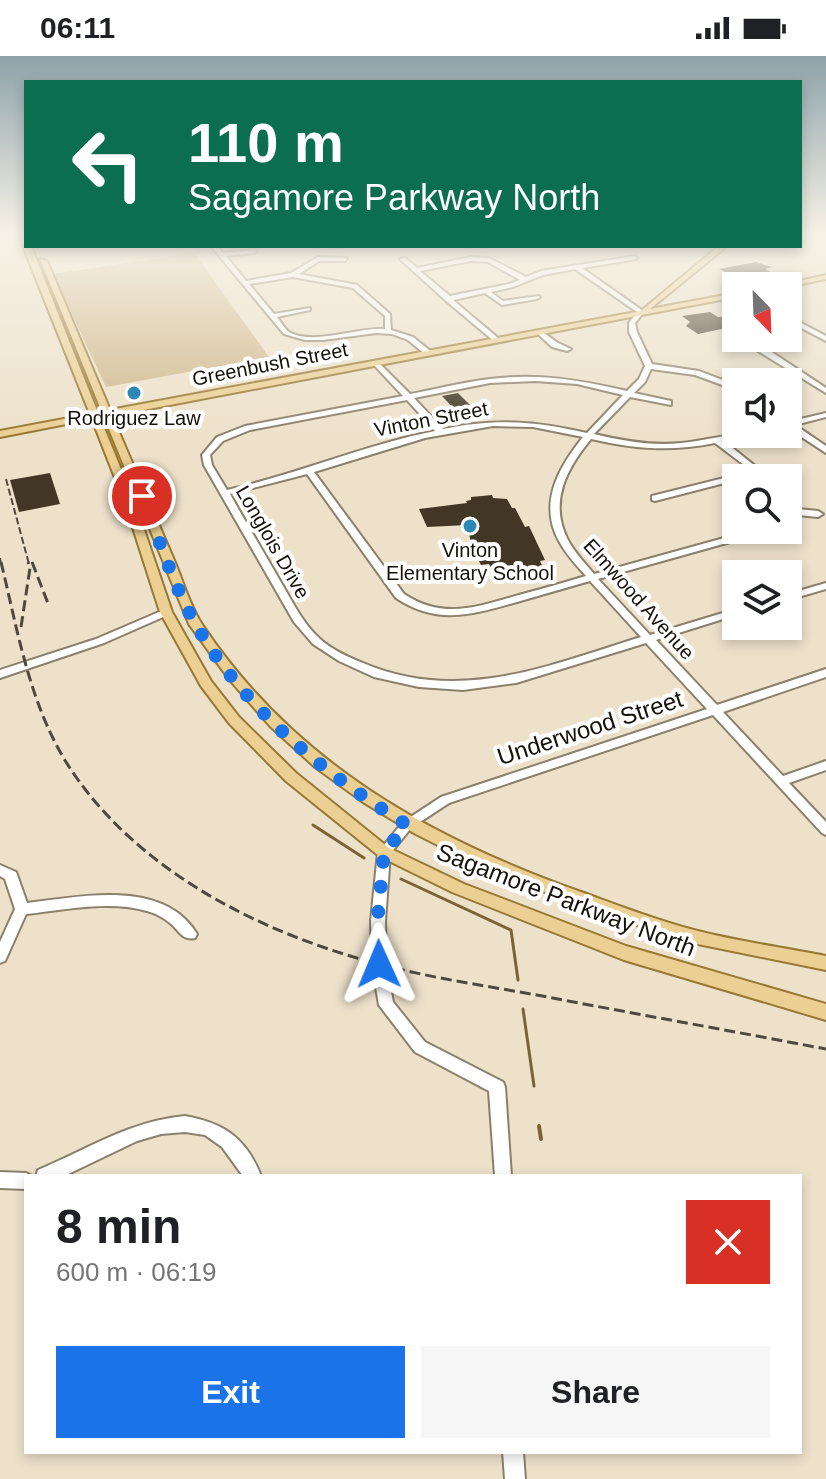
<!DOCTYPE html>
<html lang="en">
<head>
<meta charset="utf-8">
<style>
  :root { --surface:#fff; --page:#f6f6f6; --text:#202124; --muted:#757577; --accent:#1a73e8 }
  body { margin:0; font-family:Arial,sans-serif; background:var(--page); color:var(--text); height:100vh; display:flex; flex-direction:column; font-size:30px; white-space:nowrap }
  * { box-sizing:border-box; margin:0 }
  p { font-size:26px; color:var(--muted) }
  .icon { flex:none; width:44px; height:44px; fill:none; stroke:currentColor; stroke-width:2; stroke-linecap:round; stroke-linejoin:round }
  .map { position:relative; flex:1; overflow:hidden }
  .sheet { position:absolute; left:24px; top:1118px; width:778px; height:280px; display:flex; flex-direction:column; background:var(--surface); border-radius:0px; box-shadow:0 4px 12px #0003 }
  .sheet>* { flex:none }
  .top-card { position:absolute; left:24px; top:24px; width:778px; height:168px; border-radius:0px; box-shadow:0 4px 12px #0003; background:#0b6e4f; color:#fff; overflow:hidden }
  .needle { width:52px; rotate:157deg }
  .fabs { position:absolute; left:722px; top:216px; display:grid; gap:16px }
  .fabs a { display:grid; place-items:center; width:80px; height:80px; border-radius:0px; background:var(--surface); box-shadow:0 4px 12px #0003; font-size:40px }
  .pin { position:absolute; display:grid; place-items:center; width:68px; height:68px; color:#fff; margin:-34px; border:4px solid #fff; border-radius:50%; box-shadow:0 2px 8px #0007 }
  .me { position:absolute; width:88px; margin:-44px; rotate:359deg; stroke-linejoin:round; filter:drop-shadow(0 0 6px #0008) }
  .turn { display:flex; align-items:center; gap:28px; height:168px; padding:0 32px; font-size:36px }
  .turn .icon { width:104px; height:104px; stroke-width:2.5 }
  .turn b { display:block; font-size:56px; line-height:68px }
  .round { display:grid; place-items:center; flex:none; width:84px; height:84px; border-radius:0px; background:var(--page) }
  .headline { display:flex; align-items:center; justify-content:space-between; height:136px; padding:0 32px }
  h1 { font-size:48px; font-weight:800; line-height:60px }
  .primary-button { display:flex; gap:16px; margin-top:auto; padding:16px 32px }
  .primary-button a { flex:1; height:92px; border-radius:0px; background:var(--accent); color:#fff; font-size:32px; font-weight:800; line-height:92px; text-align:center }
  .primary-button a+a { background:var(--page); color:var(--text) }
  .status { display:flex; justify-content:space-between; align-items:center; height:56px; padding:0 40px; background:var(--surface); direction:ltr }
  .status svg { height:22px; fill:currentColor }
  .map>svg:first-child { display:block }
</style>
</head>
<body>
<div class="status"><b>06:11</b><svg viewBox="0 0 49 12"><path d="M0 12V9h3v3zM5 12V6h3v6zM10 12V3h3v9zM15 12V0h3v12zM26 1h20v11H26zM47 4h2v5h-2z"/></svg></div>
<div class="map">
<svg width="826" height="1423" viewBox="0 0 826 1423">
  <rect width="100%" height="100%" fill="#ede1ca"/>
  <path fill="#cfb88c" d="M194,197L269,301L106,331L53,218Z"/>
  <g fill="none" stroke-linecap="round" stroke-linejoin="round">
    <path stroke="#7a6436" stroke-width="3" d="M313,769L364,802
      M401,823L511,874L518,924
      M523,953L534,1030"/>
    <path stroke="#7a6436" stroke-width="4" d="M539,1070L541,1083"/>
  </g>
  <path fill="#413724" d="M756,206L772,211L765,213L779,221L747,227L719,213Z
    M710,256L718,261L736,260V270L698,278L686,270L690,266L682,260Z
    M458,337L472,351L466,353L472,358L448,363L442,357L455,354L442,340Z
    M50,417L60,448L19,456L10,424Z
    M492,439L493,442L507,443L512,452H515L525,471L529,470L545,504L540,505L545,516L533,520L536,524L510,528L509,524L494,521L489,508L481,509L472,491L467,469L427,471L419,453L467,447L466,445L471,444V441Z"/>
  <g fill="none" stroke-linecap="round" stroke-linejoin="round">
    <g stroke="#8b806b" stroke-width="4">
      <path id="minor" d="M211,190H217L223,197L257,194L255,197L226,200L246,225L291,217L318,201L347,202L345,205H319L299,218L357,229L390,258L391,274L413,281L433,297L426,299L408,284L392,278L376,277L323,284H305L284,278ZM293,221L353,232L385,260V273C357,271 313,290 289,276C285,273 280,265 277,261L310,254V252L274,258L249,228Z
        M635,200L637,203L582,212L643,255L644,256L635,267L637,276L652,308L699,315L736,329V334L695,319L651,313L645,326L634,337L671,345V349L630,341L594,378C623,385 652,390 681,387C704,385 726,378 749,378L724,385L770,422H761L757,419L736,422V424L655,445L652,444V440L752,415L715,387C670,396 635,393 591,383C567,412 549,445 567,482C573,495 585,507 594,518L753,474H768L766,476L598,523L650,579L736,553V559L656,584L717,649L826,613V621L723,656L783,720L826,705V714L789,727L826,766V779L822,777L713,659L449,747L411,772L390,798L385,865L386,908L393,946L425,986L503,1026L505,1031L511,1120H495L489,1035L415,996L379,949L372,908L371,865L378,796L403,766L441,741L707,653L646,587L516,627L463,634L419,631L374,621L339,605L313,588L294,566L204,409L202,399L217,381L245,370L403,340L374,309V305H377L410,338C437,333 464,326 490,323C538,317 580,324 627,335L639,323L645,310L629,276V267L637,256L575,213L543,219L513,231L491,236L503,245L539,240L540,241L537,243L502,249L485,237L453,244L498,282L499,284L495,286L445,244L400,203L405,202L417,212L471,201L489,202L526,221L541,215ZM471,205L488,206L520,224L509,228L450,240L420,215ZM535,325L577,328L623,339L587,377C536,365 494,362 443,373L414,342L490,327ZM407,344L435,375C364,389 298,418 227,434L212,409L210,399L223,385L250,374ZM493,370L533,371L583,381C559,411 538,447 559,485C566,498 576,509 586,520C563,527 541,533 519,539C477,551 443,564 404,538L314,416L425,382ZM307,418L396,542C438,570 473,558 517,546C541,539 565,532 590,525L641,581C548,610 459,648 363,607C348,601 332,594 320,583C302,567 291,543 279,523C263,495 246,467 230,438Z
        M788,260L826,280V285L788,265Z
        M537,275H541L558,287L571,293L567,295L552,291L537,277Z
        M747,282H755L764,291L826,332V337L758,295Z
        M826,357V361L795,369L826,390V397L788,372V366Z
        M788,452L818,455L823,458L818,461L788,458Z
        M826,527V533L788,544V538Z
        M166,553L170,554V558L104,587L0,622V614L96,583Z
        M0,809L16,816L27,847C80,841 163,822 197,878L195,882C182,885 179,874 170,867C164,862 155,857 147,855C109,844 66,854 26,858L5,905L0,907V886L15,853L5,823L0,820Z
        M185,1060C224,1067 246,1082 261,1120H243L222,1091L205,1079L185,1076L161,1078L137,1085L64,1120H36L38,1114C88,1093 130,1065 185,1060Z
        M0,1116L26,1117L32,1120H26V1133L0,1132Z
        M503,1396H523L525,1423H505Z"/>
    </g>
    <g stroke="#977834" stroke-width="4">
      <path id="major" d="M26,188L31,190L98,357L102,356L40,203L47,205L110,354L641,255L719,190H727L650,253L736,237V241L112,360C133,408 153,456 174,504C183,525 190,551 203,570C295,707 429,782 581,836C617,849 653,863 690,873C734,885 781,891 826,900V914L678,884L526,829L469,805L414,777L363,746L315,711L270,670L229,623L189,568L104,361L100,362L136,450L172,556L211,625L239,661L296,717L389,792L464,828L626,890L826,948V964L624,904L452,836L379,800L286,725L229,667L201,630L160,556L126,450L92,363L0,381V375L90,358L23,190Z
        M826,219V223L788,231L777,230Z"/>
    </g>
    <use href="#minor" fill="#fff" fill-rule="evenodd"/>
    <use href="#major" fill="#ebcf93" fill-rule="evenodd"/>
    <path stroke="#4f493d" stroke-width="2" stroke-dasharray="7 3" stroke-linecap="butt" d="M6,423L29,508
      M0,502L1,508"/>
    <path stroke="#4f493d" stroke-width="3" stroke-dasharray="11 5" stroke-linecap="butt" d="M1,506C19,580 31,658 76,721C150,826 281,886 403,914C454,926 507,933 558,943C647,960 737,976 826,993
      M32,506L49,550
      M21,571L30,512L28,506"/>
  </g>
  <linearGradient id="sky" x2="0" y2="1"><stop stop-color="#8da2a9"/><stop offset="0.47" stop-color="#f7f2e7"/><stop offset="1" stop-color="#f7f2e7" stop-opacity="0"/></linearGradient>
  <rect width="826" height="379" fill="url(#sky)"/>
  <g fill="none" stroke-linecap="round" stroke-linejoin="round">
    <path stroke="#1a73e8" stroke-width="14" stroke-dasharray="0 25.2" d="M142,440C159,482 173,529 196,569C245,654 325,718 407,769L384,796L378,859L379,908"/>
  </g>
  <g fill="#2c88b5" stroke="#fff" stroke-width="3">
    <circle cx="134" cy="337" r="8"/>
    <circle cx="470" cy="470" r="8"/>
  </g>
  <g text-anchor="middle" stroke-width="8" stroke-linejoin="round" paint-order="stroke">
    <g font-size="20" fill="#151109" stroke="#fff">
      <text transform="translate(270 308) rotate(-11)" y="7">Greenbush Street</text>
      <text transform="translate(431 363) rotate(-11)" y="7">Vinton Street</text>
      <text transform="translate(273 486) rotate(60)" y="7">Longlois Drive</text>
      <text transform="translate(639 543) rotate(48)" y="7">Elmwood Avenue</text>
    </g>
    <g font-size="20" fill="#151109" stroke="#fff">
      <text x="134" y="369">Rodriguez Law</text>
      <text x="470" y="501">Vinton<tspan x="470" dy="23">Elementary School</tspan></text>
    </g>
    <g font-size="24" fill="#151109" stroke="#fff">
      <text transform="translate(590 672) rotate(-18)" y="8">Underwood Street</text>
      <text transform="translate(566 844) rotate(21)" y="8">Sagamore Parkway North</text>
    </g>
  </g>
</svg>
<div class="fabs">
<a><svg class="needle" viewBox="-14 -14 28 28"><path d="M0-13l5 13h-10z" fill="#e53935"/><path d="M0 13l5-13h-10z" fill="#757577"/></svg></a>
<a><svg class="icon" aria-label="sound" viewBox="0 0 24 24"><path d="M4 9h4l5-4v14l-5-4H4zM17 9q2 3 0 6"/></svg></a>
<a><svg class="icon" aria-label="search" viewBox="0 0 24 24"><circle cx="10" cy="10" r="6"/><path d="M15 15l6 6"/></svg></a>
<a><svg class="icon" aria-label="layers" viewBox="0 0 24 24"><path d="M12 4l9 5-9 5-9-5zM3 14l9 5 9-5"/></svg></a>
</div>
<div class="pin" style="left:142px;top:440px;background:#d93025"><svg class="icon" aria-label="arrive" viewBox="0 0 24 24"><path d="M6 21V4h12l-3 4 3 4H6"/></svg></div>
<svg class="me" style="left:379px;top:908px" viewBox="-20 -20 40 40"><path d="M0-17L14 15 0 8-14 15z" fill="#1a73e8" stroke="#fff" stroke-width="4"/></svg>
<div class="top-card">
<div class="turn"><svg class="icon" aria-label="left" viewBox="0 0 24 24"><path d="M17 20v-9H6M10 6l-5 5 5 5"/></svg><div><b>110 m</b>Sagamore Parkway North</div></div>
</div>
<section class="sheet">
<div class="headline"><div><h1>8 min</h1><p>600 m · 06:19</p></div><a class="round" style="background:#d93025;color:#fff"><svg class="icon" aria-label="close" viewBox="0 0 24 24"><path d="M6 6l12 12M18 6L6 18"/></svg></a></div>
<div class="primary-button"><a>Exit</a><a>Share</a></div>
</section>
</div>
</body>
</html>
